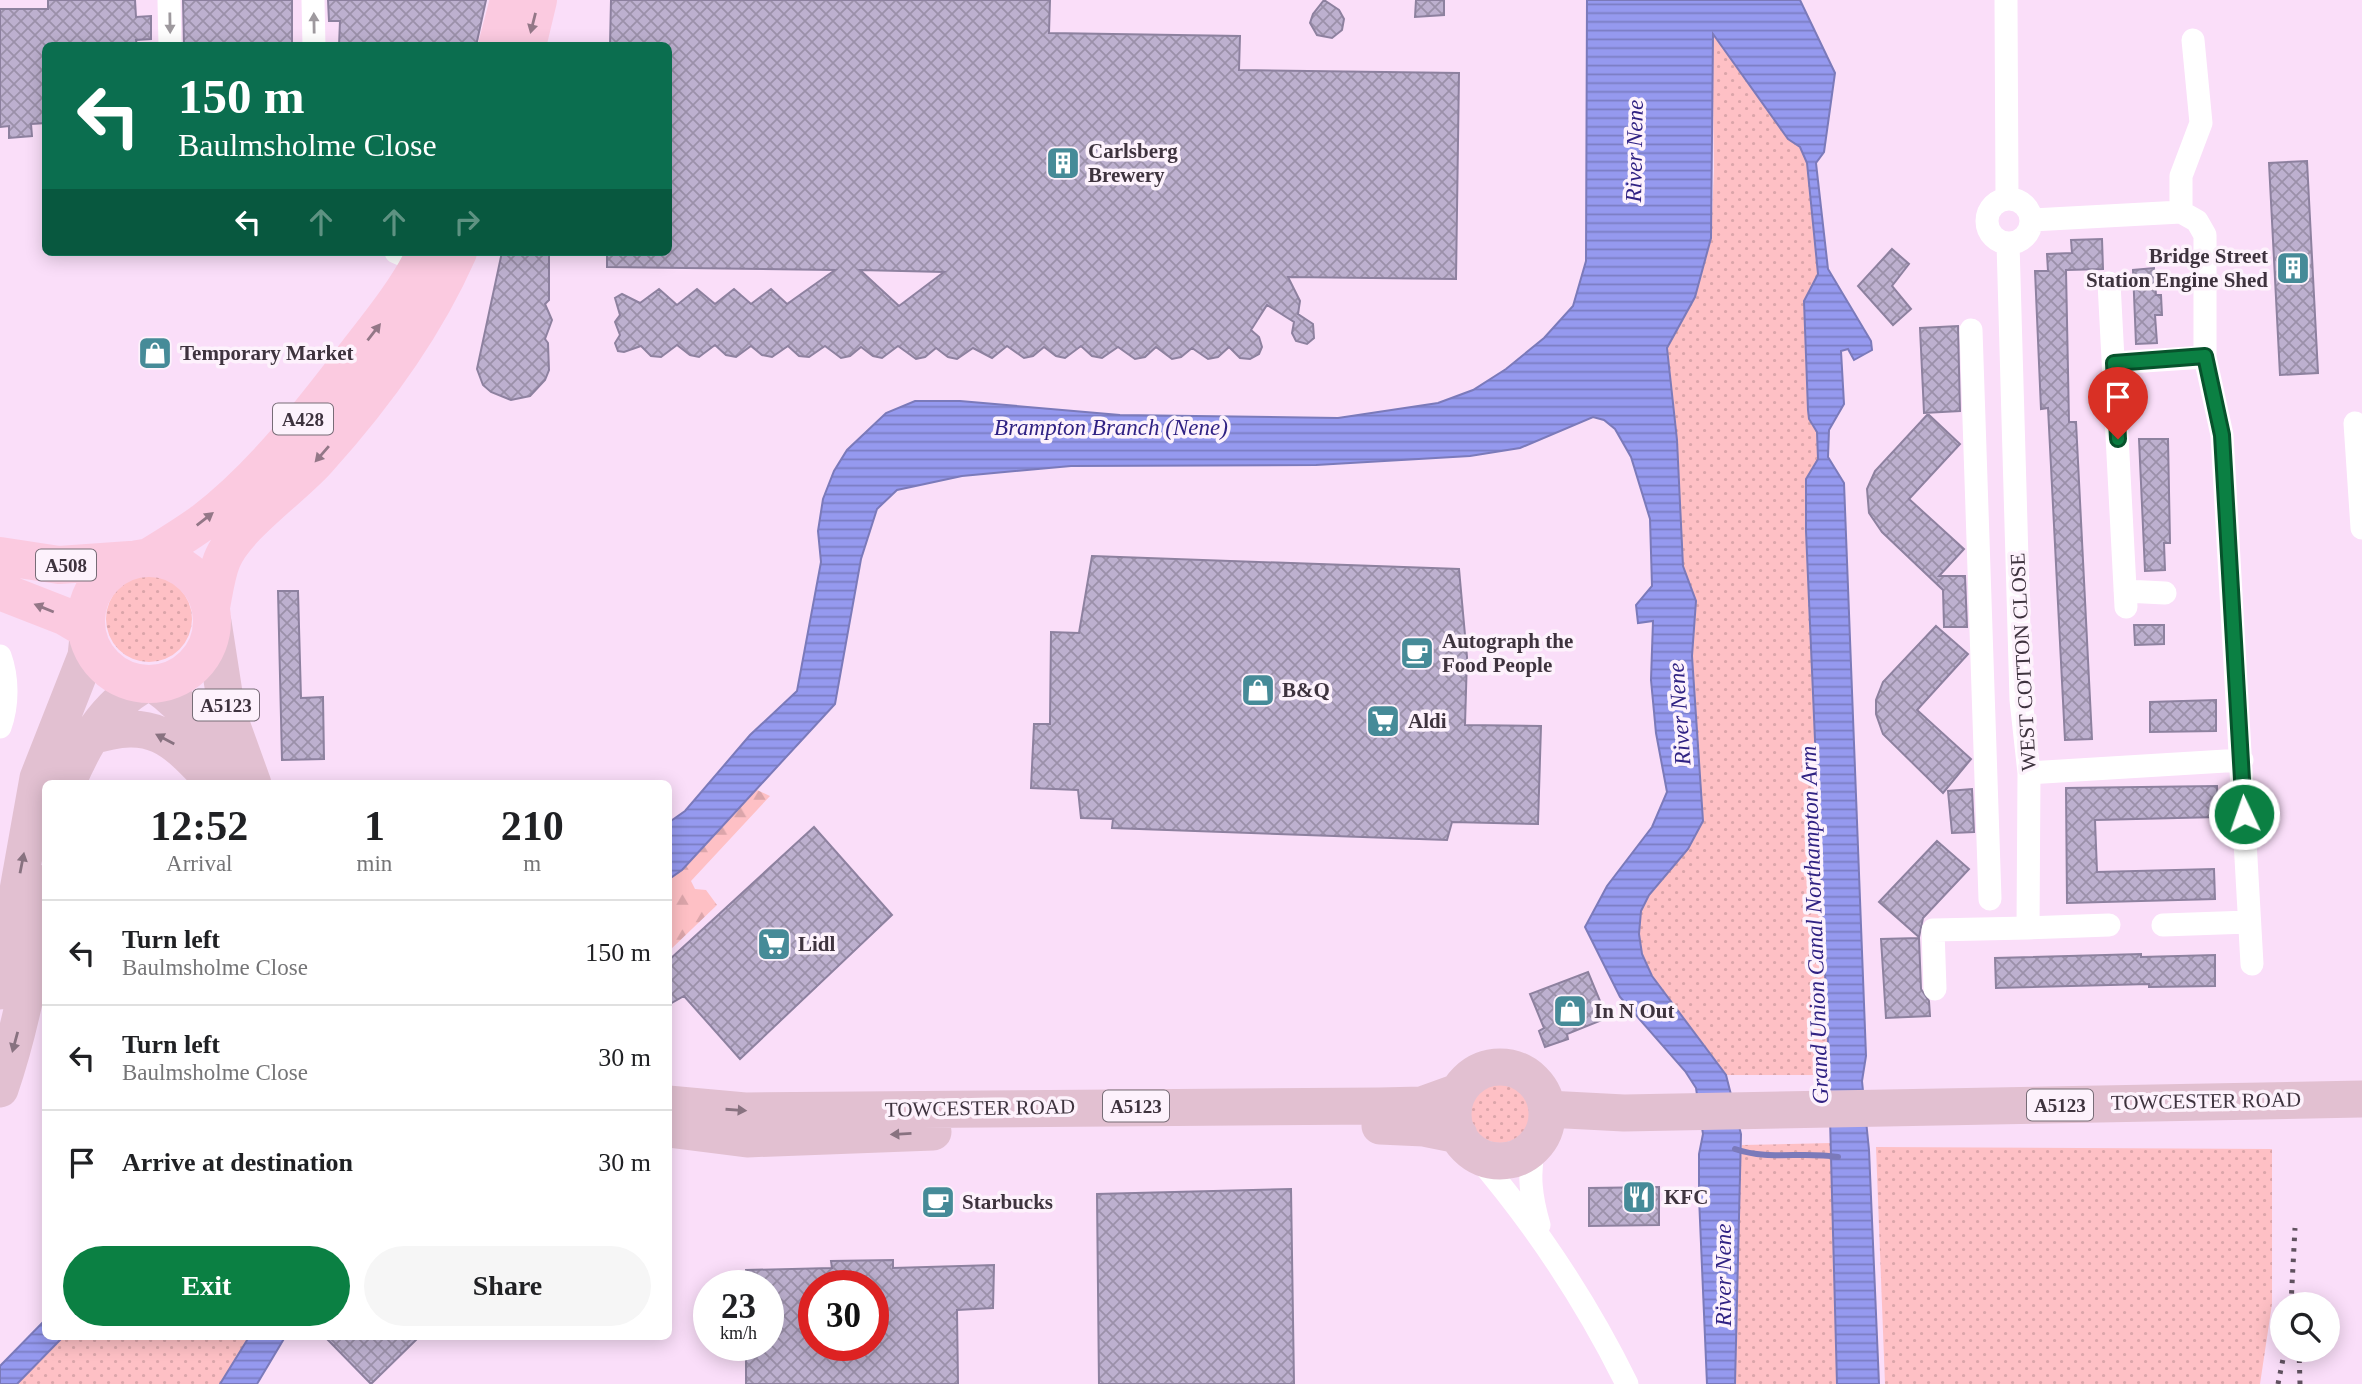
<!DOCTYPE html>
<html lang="en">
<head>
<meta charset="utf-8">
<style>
  :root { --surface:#fff; --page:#f6f6f6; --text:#202124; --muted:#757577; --line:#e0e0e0; --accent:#0b8043 }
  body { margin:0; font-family:"Times New Roman",serif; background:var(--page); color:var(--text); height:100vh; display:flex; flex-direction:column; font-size:26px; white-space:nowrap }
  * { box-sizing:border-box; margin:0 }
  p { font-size:23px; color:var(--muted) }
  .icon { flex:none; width:38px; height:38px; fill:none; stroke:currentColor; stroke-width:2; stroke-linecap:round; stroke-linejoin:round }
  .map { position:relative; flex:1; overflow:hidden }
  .sheet { position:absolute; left:42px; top:780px; width:630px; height:560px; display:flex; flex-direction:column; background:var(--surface); border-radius:10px; box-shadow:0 4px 18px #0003 }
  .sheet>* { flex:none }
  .hud { position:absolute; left:42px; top:42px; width:630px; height:214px; border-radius:10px; box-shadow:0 4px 18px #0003; background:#0b6e4f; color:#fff; overflow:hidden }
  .controls { position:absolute; left:2270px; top:1292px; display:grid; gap:14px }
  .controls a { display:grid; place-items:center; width:70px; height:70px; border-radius:50%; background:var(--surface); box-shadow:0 4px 18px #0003; font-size:35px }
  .speed { position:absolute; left:693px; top:1270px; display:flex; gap:14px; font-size:35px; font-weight:700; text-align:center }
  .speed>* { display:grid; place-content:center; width:91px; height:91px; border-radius:50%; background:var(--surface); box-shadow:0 4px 18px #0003; line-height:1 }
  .speed small { font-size:18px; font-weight:400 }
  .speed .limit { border:10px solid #d22; background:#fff; color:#111 }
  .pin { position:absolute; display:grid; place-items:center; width:60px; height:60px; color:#fff; margin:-72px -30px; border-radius:50% 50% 50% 0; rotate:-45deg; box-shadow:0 0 7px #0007 }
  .pin .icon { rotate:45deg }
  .me { position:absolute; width:77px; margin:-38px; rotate:357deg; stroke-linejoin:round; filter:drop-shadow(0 0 5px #0008) }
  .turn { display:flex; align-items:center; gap:24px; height:147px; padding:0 21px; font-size:32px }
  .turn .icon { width:91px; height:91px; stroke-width:2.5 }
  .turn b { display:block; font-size:49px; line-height:60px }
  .lanes { display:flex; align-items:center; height:66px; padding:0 21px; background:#0003; justify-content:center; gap:35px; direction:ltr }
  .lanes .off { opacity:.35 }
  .eta { display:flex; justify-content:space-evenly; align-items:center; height:119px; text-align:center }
  .eta b { font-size:42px; font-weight:700; line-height:49px }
  .cta { display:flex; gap:14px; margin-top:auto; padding:14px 21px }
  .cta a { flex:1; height:80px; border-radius:42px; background:var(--accent); color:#fff; font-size:28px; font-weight:700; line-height:80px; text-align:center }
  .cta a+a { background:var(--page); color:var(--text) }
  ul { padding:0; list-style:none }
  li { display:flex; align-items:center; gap:21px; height:105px; padding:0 21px; border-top:2px solid var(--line) }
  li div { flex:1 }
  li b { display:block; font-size:26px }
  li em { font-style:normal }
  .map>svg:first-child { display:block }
</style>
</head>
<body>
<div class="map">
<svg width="2362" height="1384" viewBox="0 0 2362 1384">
  <defs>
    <pattern id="grass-dots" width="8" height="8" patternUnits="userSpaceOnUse" patternTransform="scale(1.75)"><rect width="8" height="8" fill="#fec0c5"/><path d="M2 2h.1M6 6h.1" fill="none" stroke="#dba5aa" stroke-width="1.8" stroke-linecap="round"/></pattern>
    <pattern id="forest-firs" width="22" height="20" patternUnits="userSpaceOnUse" patternTransform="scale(1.75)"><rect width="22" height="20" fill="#fec0c5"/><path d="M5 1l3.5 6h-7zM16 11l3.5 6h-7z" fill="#dba5aa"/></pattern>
    <pattern id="water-rules" width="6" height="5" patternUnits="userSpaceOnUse" patternTransform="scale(1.75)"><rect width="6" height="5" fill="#9599ef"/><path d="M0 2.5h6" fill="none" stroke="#7b7dc3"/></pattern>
    <pattern id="building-cross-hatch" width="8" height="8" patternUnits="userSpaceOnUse" patternTransform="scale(1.75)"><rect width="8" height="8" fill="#bdb0cf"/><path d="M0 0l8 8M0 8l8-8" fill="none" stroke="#9b90a9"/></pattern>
  </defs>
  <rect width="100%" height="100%" fill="#fadef9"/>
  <path fill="url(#grass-dots)" d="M1712,33L1788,139L1800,147L1807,163L1818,274L1804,301L1809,419L1817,432L1818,460L1806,479V531L1829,1075H1726L1652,976L1642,954L1639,934L1641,911L1649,895L1703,821L1692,656L1696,601L1683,566L1677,440L1667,348L1711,238L1714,169Z
    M106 619a43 43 0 1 1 86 0a43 43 0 1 1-86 0Z
    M1470 1113a30 30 0 1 1 60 0a30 30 0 1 1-60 0Z
    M1831,1143L1837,1384H1735L1738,1202L1742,1145Z
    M1876,1147L2272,1149V1304L2260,1384H1885Z
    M63,1337H249L220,1384H17Z"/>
  <path fill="url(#forest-firs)" d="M755,789L770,796L691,881L695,889L706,890L717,905L669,951L668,879L682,870Z"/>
  <path fill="url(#water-rules)" stroke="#7b7aba" stroke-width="2" d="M1587,0H1800L1835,73L1824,152L1816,163L1828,269L1871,341L1872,350L1854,360L1848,349L1841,351L1844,404L1829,430L1828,457L1844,483L1866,1056L1862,1081L1869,1150L1879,1384H1837L1828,1042L1806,531V479L1818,459L1817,432L1809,419L1808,410L1804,301L1818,274L1807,163L1800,147L1788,139L1713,34L1711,238L1695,297L1667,348L1677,440L1683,566L1696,601L1692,656L1703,821L1688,849L1649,895L1641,911L1639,934L1642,954L1652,976L1726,1075L1741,1134L1735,1384H1707L1699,1197V1154L1703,1134L1696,1088L1685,1071L1620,997L1585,927L1607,886L1652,827L1667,792L1656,733L1651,680L1653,621L1638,623L1636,605L1652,586L1650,519L1631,457L1615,429L1604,420L1593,417L1520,448L1470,456L1316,465L1071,466L962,476L897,490L877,509L861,559L835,704L682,870L669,879L668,823L685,811L750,735L797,691L821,562L818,531L823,499L834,471L847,450L886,413L915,401H960L1120,415L1338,418L1438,403L1473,390L1506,369L1544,338L1573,306L1586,261Z
    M45,1320L46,1337H63L17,1384H0V1366Z
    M249,1337H285L257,1384H220Z"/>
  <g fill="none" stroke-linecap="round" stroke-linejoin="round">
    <path stroke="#7b7aba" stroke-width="6" d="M1735,1149C1770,1161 1801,1151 1838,1157"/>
  </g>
  <path fill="url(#building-cross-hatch)" stroke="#8d819f" stroke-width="2" fill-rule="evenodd" d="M48,0H135L136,17L151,16V39L136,40L137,46H46V123L31,124L32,136L9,138V126L0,127V9H48Z
    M183,0H292V46H184Z
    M328,0H486L476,46H339L340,21H329Z
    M611,0H1050L1049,33L1240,36L1239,70L1459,73L1456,279L1288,277L1300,301L1298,314L1313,324L1314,338L1307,344L1296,341L1292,333L1294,322L1267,305L1251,330L1259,337L1262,347L1259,354L1250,359L1240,358L1229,347L1218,357L1208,359L1192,348L1181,357L1172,359L1156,347L1145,357L1135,359L1118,347L1102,358L1092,356L1081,346L1065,358L1056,356L1044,347L1033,356L1024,358L1007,346L992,358L973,348L957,359L948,357L936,348L925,357L916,359L898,346L882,358L873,356L861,347L850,356L841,358L825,346L809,357L799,356L788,346L772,357L762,355L751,346L736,357L726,355L715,345L699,357L690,355L677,345L661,357L651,356L641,346L624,352L618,351L615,343L620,335L615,322L620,315L615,298L622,294L640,303L659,289L677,305L697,289L715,304L734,289L751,304L771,289L787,304L835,270L607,267V252H668V46H610ZM860,270L944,272L899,306Z
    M1324,0L1339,10L1344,19L1342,30L1332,38L1317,35L1310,23L1313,14Z
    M1416,0H1444V15L1415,17Z
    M2307,161L2318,373L2280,375L2269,163Z
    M2102,239L2103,269L2066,270L2069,422H2076L2092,739L2065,740L2048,408L2041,409L2035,271H2048L2047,254L2072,253L2071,240Z
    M1892,249L1909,264L1892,286L1911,309L1893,325L1858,286Z
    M502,252H549V300L545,304L552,320L545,339L548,343L549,370L545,380L530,396L511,400L491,392L483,385L477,369Z
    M2154,268L2156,295H2161L2162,315H2155L2157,343L2136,344L2133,270Z
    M1958,326L1960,411L1924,413L1920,328Z
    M1928,414L1960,444L1909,499L1964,549L1939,576H1965L1967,627H1944L1943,590L1882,532L1869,513L1867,489L1875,471Z
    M2139,439H2168L2170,543H2164L2165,570L2145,571Z
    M1092,556L1459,569L1467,657L1465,725L1541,726L1538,824L1452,822L1447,840L1112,828L1113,819L1081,818L1078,790L1031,788L1034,724H1050L1051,632L1079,633Z
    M278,591H298L301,698L323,697L324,759L282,760Z
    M2134,625H2164V644L2135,645Z
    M1936,626L1968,654L1917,710L1971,759L1943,793L1883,734L1876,714V700L1883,682Z
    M2216,700V731L2150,732V702Z
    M2217,786L2218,817L2095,820L2097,872L2214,869L2215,899L2067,903L2066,788Z
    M1972,789L1974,832L1952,833L1948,791Z
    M814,827L892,915L740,1059L684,996L668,1005V961Z
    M1937,841L1969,869L1923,918L1919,937L1879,902Z
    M1919,938L1921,989L1929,1001L1930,1016L1886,1018L1881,939Z
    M2141,954V957L2215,955V986L2149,987V984L1996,988L1995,958Z
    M1588,972L1607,1018L1567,1034L1568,1039L1545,1047L1539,1031L1544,1028L1530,994Z
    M1659,1187V1225L1589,1226V1188Z
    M1291,1189L1294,1384H1099L1097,1194Z
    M893,1260V1268L994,1265L993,1308L957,1310L958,1384H746V1346H768V1286H746V1270L832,1268L831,1261ZM814,1286H873V1346H814Z
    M325,1337H419L371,1384Z"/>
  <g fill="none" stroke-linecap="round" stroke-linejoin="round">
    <path stroke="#fff" stroke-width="23" d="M169,0L170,46
      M313,0L314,46
      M2006,0L2007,199
      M1987 221a22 22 0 1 1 44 0a22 22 0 1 1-44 0Z
      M2181,212V176L2201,123L2193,40
      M2031,220L2181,212L2197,221L2205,235V357L2222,435L2252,964
      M396,252L421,263
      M2109,283L2126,607
      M1971,330L1990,899
      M2114,363L2205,357
      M2355,423L2362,528
      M2125,591L2165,593
      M0,656C8,678 8,705 0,727
      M2029,773L2242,760
      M2163,925L2249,922
      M2028,928L2109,925
      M1935,989L1933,930L2028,928L2029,773L2021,700L2008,243
      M1534,1146C1528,1175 1531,1198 1539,1225
      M1474,1153C1535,1224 1586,1301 1627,1384"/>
    <path stroke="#e2c0d1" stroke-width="37" d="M213,622L227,712L253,784
      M154,684C191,710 211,741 232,780
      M89,737C154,716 173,738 216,784
      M67,784C84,743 105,707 144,684
      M0,991L38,778L86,656L88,637
      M1453 1114a47 47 0 1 1 94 0a47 47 0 1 1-94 0Z
      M0,1089C23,1022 34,953 46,883
      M668,1104L745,1111L1379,1106L1422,1105L1458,1092
      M1547,1109L1624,1113L2362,1099
      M1380,1126L1424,1128L1459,1135
      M668,1129L747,1139L933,1132"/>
    <path stroke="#fbcae0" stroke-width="38" d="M497,46L509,0
      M527,46L538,0
      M0,556L59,565L130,560
      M149,557C167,546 185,535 203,522C262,477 312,412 357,353C382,321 408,289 426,252
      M86 621a63 63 0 1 1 126 0a63 63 0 1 1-126 0Z
      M0,591L64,616L86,629
      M211,607C214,592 216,575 222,560C235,527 292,488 317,460C374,397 424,329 458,252"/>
    <path stroke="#605260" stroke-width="5" stroke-dasharray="3.5 7" stroke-linecap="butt" d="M2291,1304L2295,1228
      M2299,1349L2300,1384
      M2278,1384L2285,1349"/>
  </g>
  <defs><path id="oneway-solid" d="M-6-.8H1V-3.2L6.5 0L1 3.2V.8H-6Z" transform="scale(1.75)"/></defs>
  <g fill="#9e999e">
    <use href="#oneway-solid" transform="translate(170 23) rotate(89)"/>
    <use href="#oneway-solid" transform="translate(314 23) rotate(-91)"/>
  </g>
  <g fill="#937787">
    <use href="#oneway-solid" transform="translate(533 23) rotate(104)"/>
    <use href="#oneway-solid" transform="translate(374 332) rotate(-52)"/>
    <use href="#oneway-solid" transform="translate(322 454) rotate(131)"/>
    <use href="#oneway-solid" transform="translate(205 519) rotate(-38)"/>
    <use href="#oneway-solid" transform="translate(44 608) rotate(-158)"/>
  </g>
  <g fill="#887280">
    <use href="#oneway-solid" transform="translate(165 739) rotate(-152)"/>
    <use href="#oneway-solid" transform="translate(22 863) rotate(-79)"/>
    <use href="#oneway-solid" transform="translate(15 1042) rotate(105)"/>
    <use href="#oneway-solid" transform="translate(736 1110) rotate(4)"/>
    <use href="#oneway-solid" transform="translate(901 1134) rotate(177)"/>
  </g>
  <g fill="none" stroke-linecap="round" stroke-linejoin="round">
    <g stroke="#07532c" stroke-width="18">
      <path id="route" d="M2118,439L2114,363L2205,356L2222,435L2244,814"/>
    </g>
    <use href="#route" stroke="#0b8043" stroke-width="12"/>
  </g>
  <defs>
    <g id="building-square" transform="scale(1.75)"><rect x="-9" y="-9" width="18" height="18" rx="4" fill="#468b98" stroke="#fdf2fc"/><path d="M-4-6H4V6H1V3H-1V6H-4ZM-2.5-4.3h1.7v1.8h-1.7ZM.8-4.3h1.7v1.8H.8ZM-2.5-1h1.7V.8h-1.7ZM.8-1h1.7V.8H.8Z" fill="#fff"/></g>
    <g id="shop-square" transform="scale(1.75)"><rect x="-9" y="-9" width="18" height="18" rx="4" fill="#468b98" stroke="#fdf2fc"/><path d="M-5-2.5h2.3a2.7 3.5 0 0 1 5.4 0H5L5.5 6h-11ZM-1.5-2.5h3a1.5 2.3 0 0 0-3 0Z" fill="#fff"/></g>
    <g id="cafe-square" transform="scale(1.75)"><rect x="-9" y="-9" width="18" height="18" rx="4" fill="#468b98" stroke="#fdf2fc"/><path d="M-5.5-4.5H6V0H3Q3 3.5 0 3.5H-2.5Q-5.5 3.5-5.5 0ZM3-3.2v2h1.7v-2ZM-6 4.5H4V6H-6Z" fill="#fff"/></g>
    <g id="supermarket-square" transform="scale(1.75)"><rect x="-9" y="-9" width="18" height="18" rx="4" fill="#468b98" stroke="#fdf2fc"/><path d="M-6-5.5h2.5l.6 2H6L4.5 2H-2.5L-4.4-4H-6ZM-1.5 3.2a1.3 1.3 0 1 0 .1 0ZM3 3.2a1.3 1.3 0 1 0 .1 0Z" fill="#fff"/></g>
    <g id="restaurant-square" transform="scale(1.75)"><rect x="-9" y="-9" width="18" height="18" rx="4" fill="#468b98" stroke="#fdf2fc"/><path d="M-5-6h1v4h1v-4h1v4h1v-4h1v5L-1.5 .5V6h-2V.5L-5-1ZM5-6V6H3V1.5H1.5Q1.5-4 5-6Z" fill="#fff"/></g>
  </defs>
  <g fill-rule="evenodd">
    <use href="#building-square" x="1063" y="163"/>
    <use href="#building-square" x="2293" y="268"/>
    <use href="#shop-square" x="155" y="353"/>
    <use href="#cafe-square" x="1417" y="653"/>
    <use href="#shop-square" x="1258" y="690"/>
    <use href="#supermarket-square" x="1383" y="721"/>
    <use href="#supermarket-square" x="774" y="944"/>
    <use href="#shop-square" x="1570" y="1011"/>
    <use href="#restaurant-square" x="1639" y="1197"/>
    <use href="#cafe-square" x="938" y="1202"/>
  </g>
  <g text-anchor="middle" stroke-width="7" stroke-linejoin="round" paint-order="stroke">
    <g fill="#fdf2fc" stroke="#776c77" stroke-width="2">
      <rect x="273" y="403.5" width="60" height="31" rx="5"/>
      <rect x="36" y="549.5" width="60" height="31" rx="5"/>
      <rect x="193" y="689.5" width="66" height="31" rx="5"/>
      <rect x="2027" y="1089.5" width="66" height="31" rx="5"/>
      <rect x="1103" y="1090.5" width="66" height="31" rx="5"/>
    </g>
    <g font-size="19" font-weight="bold" fill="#3e333e">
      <text x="303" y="426">A428</text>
      <text x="66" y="572">A508</text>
      <text x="226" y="712">A5123</text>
      <text x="2060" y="1112">A5123</text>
      <text x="1136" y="1113">A5123</text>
    </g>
    <g font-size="21" font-weight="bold" fill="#3e333e" stroke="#fdf2fc" text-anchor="start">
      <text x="1088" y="158">Carlsberg<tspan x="1088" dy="24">Brewery</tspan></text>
      <text x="2268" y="263" text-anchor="end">Bridge Street<tspan x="2268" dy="24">Station Engine Shed</tspan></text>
      <text x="180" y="360">Temporary Market</text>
      <text x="1442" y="648">Autograph the<tspan x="1442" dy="24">Food People</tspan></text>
      <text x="1282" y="697">B&amp;Q</text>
      <text x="1408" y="728">Aldi</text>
      <text x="798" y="951">Lidl</text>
      <text x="1594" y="1018">In N Out</text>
      <text x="1664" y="1204">KFC</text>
      <text x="962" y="1209">Starbucks</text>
    </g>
    <g font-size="21" fill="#3e333e" stroke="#fdf2fc">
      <text transform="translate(2023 662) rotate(-93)" y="7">WEST COTTON CLOSE</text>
      <text transform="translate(2206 1101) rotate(-1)" y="7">TOWCESTER ROAD</text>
      <text transform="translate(980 1108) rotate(-1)" y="7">TOWCESTER ROAD</text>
    </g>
    <g font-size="23" font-style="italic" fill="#302283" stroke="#fdf2fc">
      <text transform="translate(1634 151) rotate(-89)" y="8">River Nene</text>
      <text x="1111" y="435">Brampton Branch (Nene)</text>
      <text transform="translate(1679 714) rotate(-94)" y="8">River Nene</text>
      <text transform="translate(1814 925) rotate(-92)" y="8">Grand Union Canal Northampton Arm</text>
      <text transform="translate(1723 1275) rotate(-90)" y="8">River Nene</text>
    </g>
  </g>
</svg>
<div class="controls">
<a><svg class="icon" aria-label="search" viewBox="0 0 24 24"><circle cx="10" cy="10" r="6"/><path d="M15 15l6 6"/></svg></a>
</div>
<div class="speed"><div>23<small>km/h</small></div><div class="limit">30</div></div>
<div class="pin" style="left:2118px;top:439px;background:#d93025"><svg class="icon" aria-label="arrive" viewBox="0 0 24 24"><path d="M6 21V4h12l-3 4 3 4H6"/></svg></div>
<svg class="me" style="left:2244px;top:814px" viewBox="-20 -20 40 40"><circle r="17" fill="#0b8043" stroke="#fff" stroke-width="3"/><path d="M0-11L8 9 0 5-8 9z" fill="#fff"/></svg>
<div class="hud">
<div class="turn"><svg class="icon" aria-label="left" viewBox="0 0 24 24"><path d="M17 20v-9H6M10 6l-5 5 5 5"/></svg><div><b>150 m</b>Baulmsholme Close</div></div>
<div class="lanes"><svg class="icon" aria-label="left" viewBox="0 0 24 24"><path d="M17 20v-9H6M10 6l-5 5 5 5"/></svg><svg class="icon off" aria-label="ahead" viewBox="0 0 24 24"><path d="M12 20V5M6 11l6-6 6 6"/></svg><svg class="icon off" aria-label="ahead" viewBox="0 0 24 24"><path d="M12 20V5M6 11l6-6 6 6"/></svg><svg class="icon off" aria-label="right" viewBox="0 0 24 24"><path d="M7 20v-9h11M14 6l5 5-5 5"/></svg></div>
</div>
<section class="sheet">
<div class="eta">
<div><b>12:52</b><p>Arrival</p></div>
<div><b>1</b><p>min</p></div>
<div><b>210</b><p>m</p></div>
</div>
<ul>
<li><svg class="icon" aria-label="left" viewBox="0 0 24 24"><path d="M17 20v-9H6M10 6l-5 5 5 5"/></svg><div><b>Turn left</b><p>Baulmsholme Close</p></div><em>150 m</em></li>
<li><svg class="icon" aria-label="left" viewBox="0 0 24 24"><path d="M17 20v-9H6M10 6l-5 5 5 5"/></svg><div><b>Turn left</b><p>Baulmsholme Close</p></div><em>30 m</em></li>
<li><svg class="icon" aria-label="arrive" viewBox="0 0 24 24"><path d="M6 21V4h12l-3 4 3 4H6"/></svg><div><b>Arrive at destination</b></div><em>30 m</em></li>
</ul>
<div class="cta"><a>Exit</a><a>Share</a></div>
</section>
</div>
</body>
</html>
